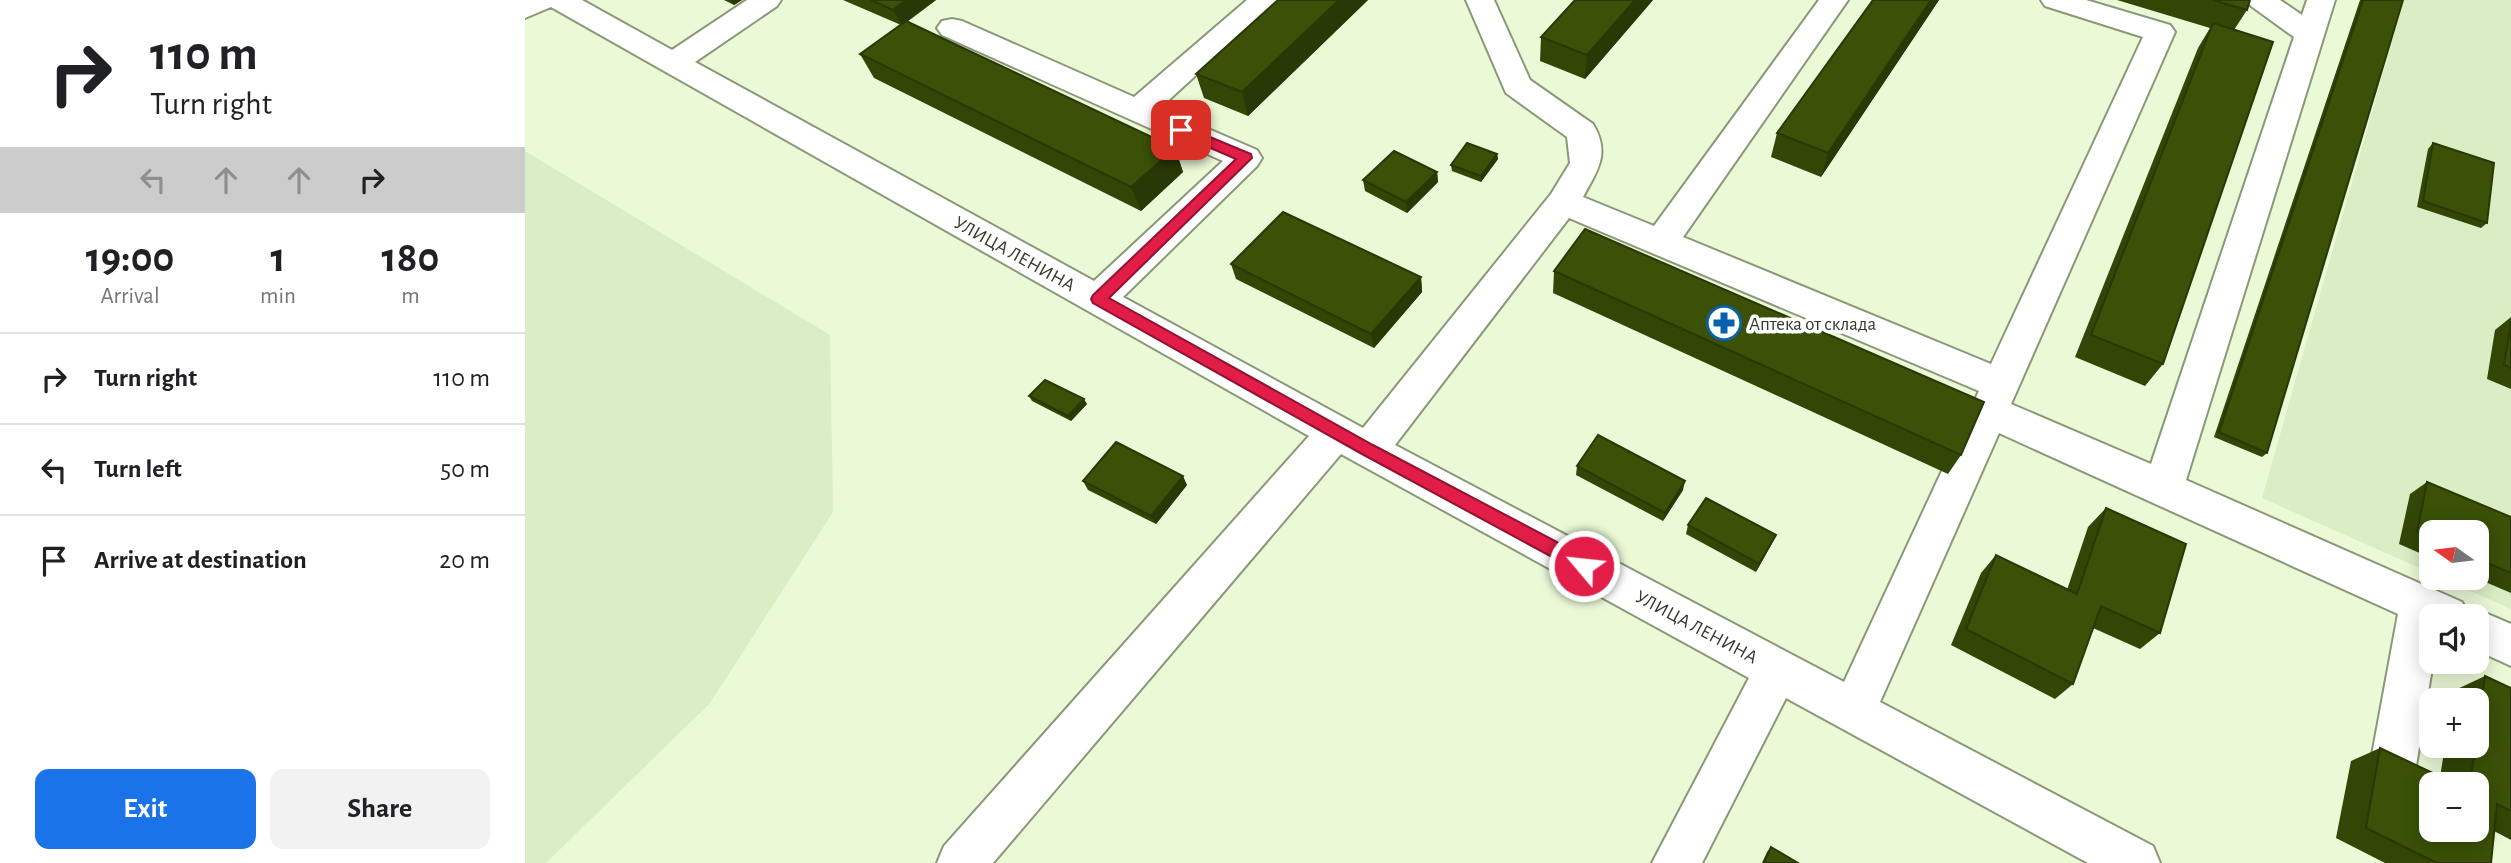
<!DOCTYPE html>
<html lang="en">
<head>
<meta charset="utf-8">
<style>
  :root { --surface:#fff; --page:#f2f2f2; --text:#202124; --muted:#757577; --line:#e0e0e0; --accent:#1a73e8 }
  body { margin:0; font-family:"Alegreya Sans",sans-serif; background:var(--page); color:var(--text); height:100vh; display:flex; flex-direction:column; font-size:26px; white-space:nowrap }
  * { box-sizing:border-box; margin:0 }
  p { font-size:23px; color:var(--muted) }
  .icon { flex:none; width:38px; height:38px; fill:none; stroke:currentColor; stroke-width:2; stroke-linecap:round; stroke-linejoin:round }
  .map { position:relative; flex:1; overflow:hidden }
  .drawer { display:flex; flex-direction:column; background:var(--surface); width:525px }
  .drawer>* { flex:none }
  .banner { background:#fff; color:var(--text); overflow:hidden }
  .needle { width:46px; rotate:284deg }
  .tools { position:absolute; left:1894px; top:520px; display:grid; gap:14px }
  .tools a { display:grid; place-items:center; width:70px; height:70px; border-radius:14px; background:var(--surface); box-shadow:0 4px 18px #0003; font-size:35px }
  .pin { position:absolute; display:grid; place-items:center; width:60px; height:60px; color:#fff; margin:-30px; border-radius:14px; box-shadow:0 4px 10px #0006 }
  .me { position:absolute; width:77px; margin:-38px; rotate:298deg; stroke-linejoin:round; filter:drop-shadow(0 0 5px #0008) }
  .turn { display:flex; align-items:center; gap:24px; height:147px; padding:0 35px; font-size:32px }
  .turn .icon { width:91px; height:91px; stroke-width:2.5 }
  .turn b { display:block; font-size:49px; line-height:60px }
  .lanes { display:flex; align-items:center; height:66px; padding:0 35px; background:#0003; justify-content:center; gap:35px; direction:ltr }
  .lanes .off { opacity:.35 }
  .eta { display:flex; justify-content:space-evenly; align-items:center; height:119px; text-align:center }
  .eta b { font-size:42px; font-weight:700; line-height:49px }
  .cta { display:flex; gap:14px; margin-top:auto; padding:14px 35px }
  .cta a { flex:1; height:80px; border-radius:14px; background:var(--accent); color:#fff; font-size:28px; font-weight:700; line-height:80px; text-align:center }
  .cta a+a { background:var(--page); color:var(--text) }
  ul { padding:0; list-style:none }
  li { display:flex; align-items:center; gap:21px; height:91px; padding:0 35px; border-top:2px solid var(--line) }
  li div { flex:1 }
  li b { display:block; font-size:26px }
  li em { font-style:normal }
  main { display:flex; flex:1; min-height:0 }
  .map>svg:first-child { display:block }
</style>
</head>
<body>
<main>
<section class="drawer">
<div class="banner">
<div class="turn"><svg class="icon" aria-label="right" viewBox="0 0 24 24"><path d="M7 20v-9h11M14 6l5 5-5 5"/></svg><div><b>110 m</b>Turn right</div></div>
<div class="lanes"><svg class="icon off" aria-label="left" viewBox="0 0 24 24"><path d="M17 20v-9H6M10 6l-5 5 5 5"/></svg><svg class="icon off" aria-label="ahead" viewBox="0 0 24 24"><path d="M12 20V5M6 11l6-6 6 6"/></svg><svg class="icon off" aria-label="ahead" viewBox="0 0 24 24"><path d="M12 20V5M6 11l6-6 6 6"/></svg><svg class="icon" aria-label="right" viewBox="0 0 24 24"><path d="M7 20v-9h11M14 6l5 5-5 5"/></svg></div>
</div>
<div class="eta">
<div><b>19:00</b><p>Arrival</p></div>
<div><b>1</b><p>min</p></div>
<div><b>180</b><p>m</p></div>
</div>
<ul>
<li><svg class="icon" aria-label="right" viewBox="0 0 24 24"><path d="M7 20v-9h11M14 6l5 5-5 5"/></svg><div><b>Turn right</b></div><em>110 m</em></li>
<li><svg class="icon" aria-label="left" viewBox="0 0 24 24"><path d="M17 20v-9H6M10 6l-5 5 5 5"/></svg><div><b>Turn left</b></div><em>50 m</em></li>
<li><svg class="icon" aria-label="arrive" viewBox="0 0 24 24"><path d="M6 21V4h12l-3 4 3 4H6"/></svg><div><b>Arrive at destination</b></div><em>20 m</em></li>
</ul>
<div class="cta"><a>Exit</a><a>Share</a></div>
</section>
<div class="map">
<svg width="1986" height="863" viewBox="0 0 1986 863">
  <rect width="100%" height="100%" fill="#eaf9d6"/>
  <path fill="#dbedc4" d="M1879,0H1986V609L1916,578H1951V532H1906V573L1737,498Z
    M0,151L305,335L308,512L185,703L21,863H0Z"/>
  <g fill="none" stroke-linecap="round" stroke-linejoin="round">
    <g stroke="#8b9878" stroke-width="4">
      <path id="minor" d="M0,0H57L147,50L222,0H256L252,6L170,62L569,281L698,161L417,35L412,28L417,21L427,19L437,21L609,97L722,0H753L635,108L732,150L737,158L732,166L598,297L838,428L1026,194L1045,163L1042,137L981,93L941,0H969L1005,80L1068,124C1086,154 1072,171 1058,197L1129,226L1294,0H1323L1158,237L1466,364L1618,37L1520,6L1516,0H1561L1645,25L1650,32L1486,404L1626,464L1769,37L1726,6L1722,0H1755L1777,15L1782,0H1810L1661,480L1937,602L1942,612L1951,609L1986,624V666L1951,650V616H1906V662H1908L1891,766L1884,782L1868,789L1852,782L1845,766L1873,614L1474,433L1355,702L1628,846L1635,863H1563L1261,698L1177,863H1127L1224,678L816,454L468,863H412L419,846L784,436L26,7L0,18ZM1044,218L1454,391L1319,682L870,445Z"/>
    </g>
    <use href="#minor" fill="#fff" fill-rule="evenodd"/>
  </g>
  <path fill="#324606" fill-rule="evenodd" d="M199,0H217L209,5Z
    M318,0H411L382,22L650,148L658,172L616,211L349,78L335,54L376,25Z
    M753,0H843L723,116L679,98L671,74Z
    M1128,0L1060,79L1015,61L1016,37Z
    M1348,0H1414L1296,177L1246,157L1252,133Z
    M1592,0H1725L1722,10L1709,30L1638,364L1620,386L1550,357L1673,48L1685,28Z
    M1835,0H1878L1742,453L1737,457L1689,437Z
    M1908,143L1962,223L1956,228L1892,207L1903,149Z
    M972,154L973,159L956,182L927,171L926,165Z
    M912,172L913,182L882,213L840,191L838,180Z
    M706,264L896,277L897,292L849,348L711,279Z
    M1029,271L1436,455L1423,474L1028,293Z
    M1986,317V389L1962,379L1970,330Z
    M504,396L562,404L546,421L507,401Z
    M1052,466L1158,490L1138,521L1051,475Z
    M558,481L662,485L631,524L563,490Z
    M1902,482L1986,517V593L1951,578V532H1906V558L1874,544L1885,494Z
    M1581,508L1635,633L1615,649L1568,628L1548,684L1530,699L1426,645L1456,573L1471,555L1542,590L1563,527Z
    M1163,525L1251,535L1247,543L1231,572L1161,534Z
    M1960,676L1986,688V840L1969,831L1966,863H1860L1811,838L1826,761L1855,748L1915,777L1920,746H1951V700H1927L1928,691ZM1906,784H1951L1906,830Z
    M1246,847L1273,863H1237L1242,852Z"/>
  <path fill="#293905" d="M206,0H217L209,5Z
    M381,0H411L377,25L368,10Z
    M814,0H843L723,116L717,92Z
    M1110,0H1128L1060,79L1062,55Z
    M1406,0H1414L1296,177L1303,153Z
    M650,148L658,172L616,211L606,187Z
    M972,154L973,159L956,182V176Z
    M912,172L913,182L882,213L881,202Z
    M896,277L897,292L849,348L846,334Z
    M559,399L562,404L546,421L543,416Z
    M658,476L662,485L631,524L626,516Z
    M1160,481L1158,490L1138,521L1140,513Z
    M1251,535L1247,543L1231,572L1234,564Z"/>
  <path fill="#3a5107" stroke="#293905" stroke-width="2" d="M346,0H381L368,10Z
    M753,0H814L717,92L671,74Z
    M1050,0H1110L1062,55L1016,37Z
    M1348,0H1406L1303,153L1252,133Z
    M1688,0H1725L1722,10Z
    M1838,0H1878L1742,453L1694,432Z
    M381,21L650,148L606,187L335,54Z
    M1688,23L1748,42L1638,364L1566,335Z
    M942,143L972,154L956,176L926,165Z
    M1908,143L1969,163L1962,223L1898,201Z
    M869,151L912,172L881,202L838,180Z
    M758,212L896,277L846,334L706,264Z
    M1060,229L1459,402L1436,455L1029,271Z
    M1986,323V368L1979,365Z
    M520,380L559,399L543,416L504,396Z
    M1073,435L1160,481L1140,513L1052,466Z
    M591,442L658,476L626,516L558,481Z
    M1902,482L1986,517V573L1951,558V532H1906V538L1892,532Z
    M1181,498L1251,535L1234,564L1163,525Z
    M1581,508L1661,544L1635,633L1576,606L1548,684L1441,629L1471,555L1552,594Z
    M1960,676L1986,688V811L1972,804L1966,863H1912L1841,828L1855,748L1931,784H1906V830H1951V784H1945Z
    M1246,847L1273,863H1239Z"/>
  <path fill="#e11d48" stroke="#92132f" stroke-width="2" d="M656,125L726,154L727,158L584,298L848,445L1066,560L1068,566L1066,571L1059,574L1053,571L837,454L568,303L566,299L568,295L711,159L651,133V127Z"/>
  <defs>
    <g id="pharmacy-ring" transform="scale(1.75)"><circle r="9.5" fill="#fff" stroke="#0861af" stroke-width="1.5"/><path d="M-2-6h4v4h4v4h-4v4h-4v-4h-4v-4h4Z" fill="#0861af"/></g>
  </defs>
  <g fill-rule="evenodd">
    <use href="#pharmacy-ring" x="1199" y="323"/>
  </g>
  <g text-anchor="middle" stroke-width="7" stroke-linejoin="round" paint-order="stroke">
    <g font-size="19" fill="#33392b" stroke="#fff">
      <text transform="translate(490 253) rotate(29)" y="7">УЛИЦА ЛЕНИНА</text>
      <text transform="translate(1172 626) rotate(28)" y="7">УЛИЦА ЛЕНИНА</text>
    </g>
    <g font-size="19" fill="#33392b" stroke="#fff" text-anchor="start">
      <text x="1224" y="330">Аптека от склада</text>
    </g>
  </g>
</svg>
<div class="tools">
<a><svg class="needle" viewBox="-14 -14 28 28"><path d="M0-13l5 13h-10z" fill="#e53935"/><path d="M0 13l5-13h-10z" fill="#757577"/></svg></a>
<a><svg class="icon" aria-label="sound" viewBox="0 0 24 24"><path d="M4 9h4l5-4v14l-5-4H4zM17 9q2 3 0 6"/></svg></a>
<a>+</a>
<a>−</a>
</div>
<div class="pin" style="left:656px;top:130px;background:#d93025"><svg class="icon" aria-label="arrive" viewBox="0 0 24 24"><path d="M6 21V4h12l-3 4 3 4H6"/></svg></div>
<svg class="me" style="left:1059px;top:566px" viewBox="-20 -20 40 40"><circle r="17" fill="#e11d48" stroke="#fff" stroke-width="3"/><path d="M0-11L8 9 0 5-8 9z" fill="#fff"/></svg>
</div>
</main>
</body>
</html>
